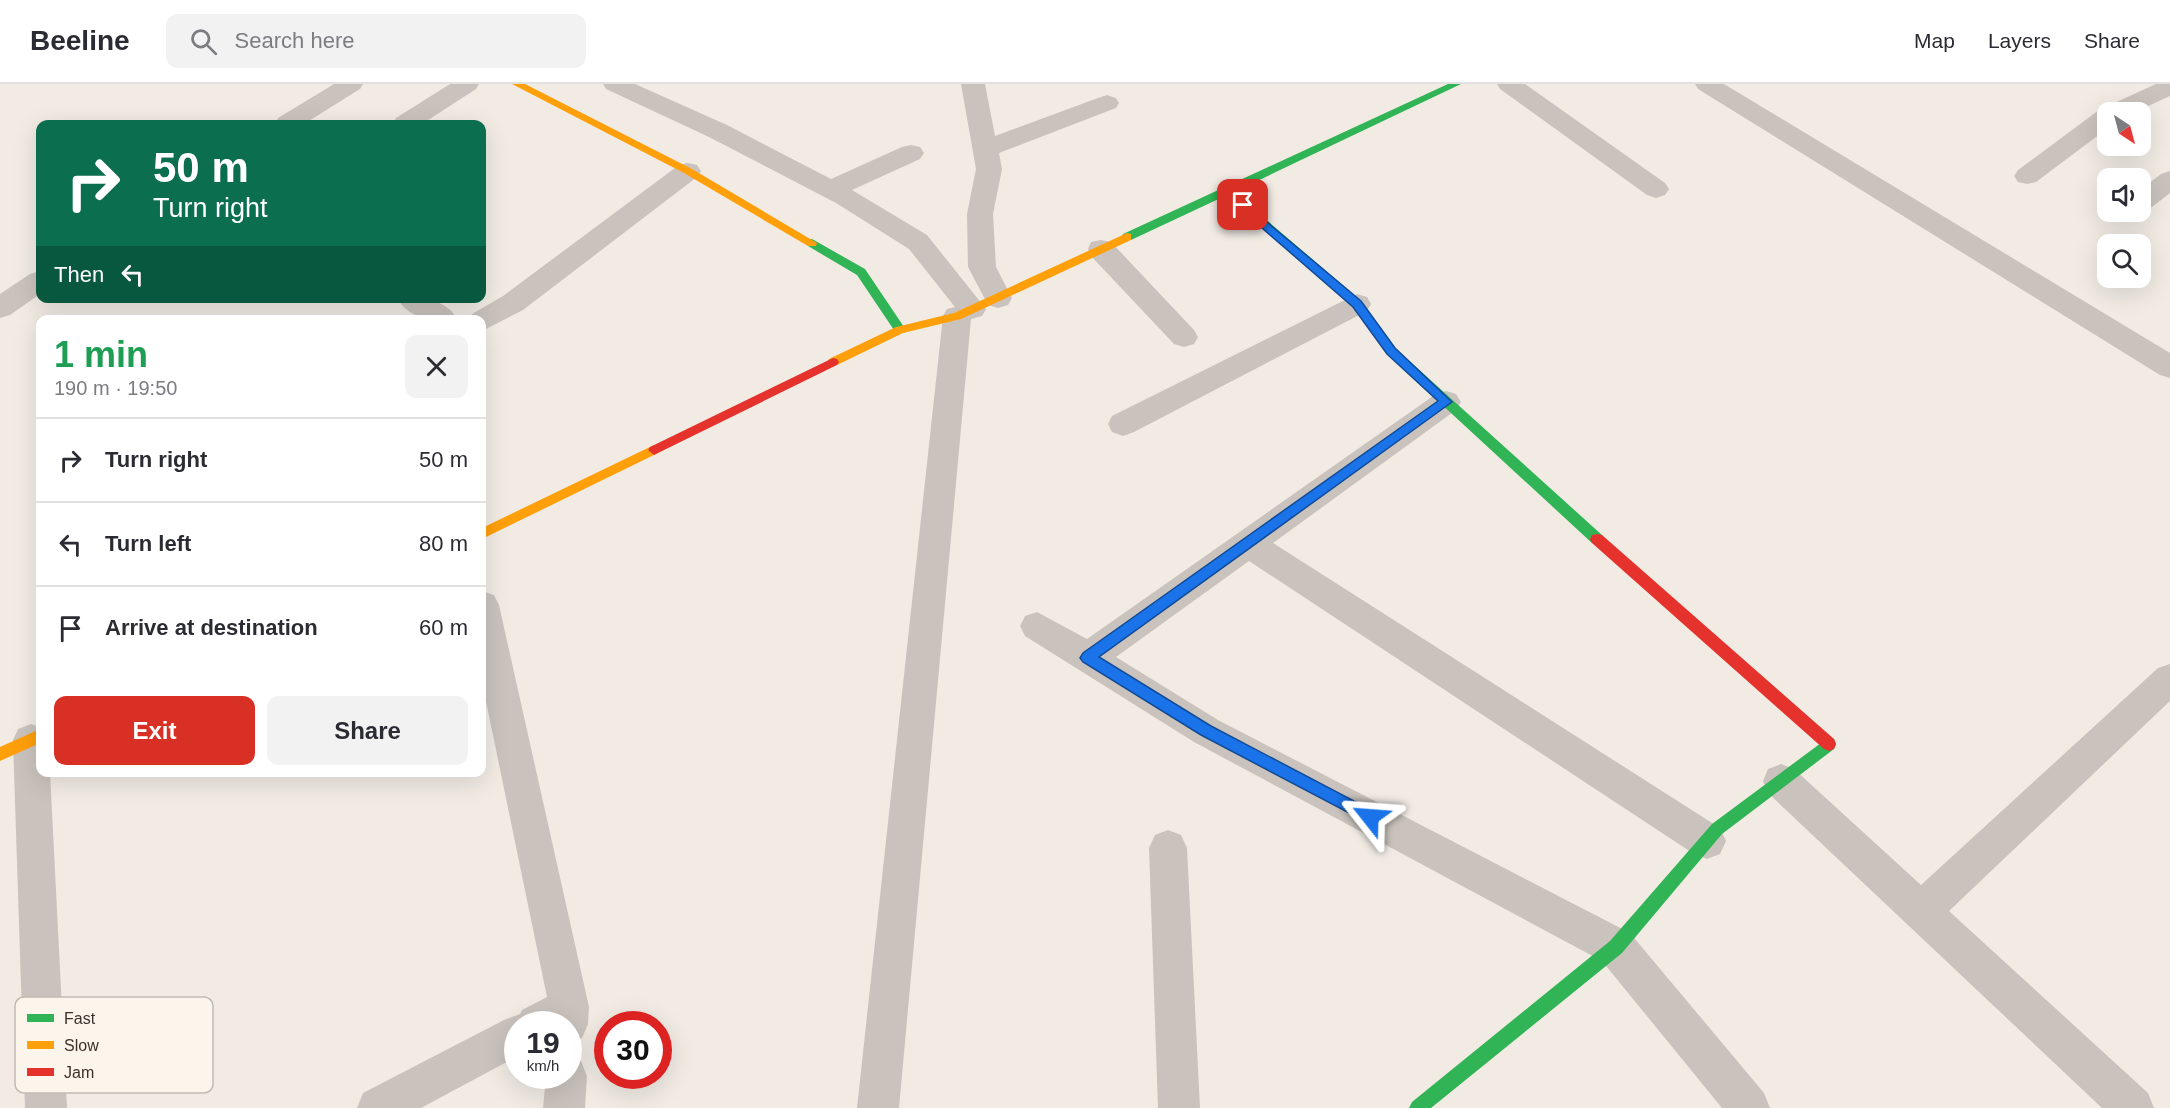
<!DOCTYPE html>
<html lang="en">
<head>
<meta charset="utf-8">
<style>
  :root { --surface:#fff; --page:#f2f2f3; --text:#2b2b33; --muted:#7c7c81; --line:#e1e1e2; --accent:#d93025 }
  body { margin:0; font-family:Arial,sans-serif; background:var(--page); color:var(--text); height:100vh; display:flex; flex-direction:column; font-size:22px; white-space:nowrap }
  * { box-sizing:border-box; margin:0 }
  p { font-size:20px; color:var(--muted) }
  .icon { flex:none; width:33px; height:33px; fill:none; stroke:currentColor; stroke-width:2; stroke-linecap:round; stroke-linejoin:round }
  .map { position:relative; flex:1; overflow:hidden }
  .panel { position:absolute; left:36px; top:231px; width:450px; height:462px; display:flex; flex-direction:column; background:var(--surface); border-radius:12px; box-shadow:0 6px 24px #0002 }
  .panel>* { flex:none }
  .guide { position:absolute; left:36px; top:36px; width:450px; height:183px; border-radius:12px; box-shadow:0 6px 24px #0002; background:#0b6e4f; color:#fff; overflow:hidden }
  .needle { width:39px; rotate:144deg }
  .fabs { position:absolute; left:2097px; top:18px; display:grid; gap:12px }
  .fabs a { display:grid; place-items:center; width:54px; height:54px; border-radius:12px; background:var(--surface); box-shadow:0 6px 24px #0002; font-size:30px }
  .speed { position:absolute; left:504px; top:927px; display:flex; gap:12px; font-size:30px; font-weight:700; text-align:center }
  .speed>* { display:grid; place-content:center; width:78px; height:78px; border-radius:50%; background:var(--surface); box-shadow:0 6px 24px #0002; line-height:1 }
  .speed small { font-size:15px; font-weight:400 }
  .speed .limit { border:9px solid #d22; background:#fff; color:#111 }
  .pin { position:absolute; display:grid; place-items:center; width:51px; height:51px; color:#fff; margin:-26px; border-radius:12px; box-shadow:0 3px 9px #0006 }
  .me { position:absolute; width:66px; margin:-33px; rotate:298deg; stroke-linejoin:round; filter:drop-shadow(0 0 4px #0008) }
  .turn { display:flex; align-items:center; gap:21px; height:126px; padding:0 18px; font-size:27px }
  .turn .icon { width:78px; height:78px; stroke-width:2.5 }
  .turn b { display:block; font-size:42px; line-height:51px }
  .then { display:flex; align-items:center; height:57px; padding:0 18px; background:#0003; gap:12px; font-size:22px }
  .round { display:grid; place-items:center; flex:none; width:63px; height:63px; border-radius:12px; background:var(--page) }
  .head { display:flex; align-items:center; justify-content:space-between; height:102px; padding:0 18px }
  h1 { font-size:36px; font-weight:800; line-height:45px; color:#1e9e55 }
  .primary-button { display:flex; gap:12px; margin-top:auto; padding:12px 18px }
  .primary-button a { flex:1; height:69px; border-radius:12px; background:var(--accent); color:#fff; font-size:24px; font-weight:800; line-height:69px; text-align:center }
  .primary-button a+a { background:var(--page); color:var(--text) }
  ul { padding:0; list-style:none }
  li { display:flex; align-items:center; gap:18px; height:84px; padding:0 18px; border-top:2px solid var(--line) }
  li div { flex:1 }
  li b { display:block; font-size:22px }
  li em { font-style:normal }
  header { display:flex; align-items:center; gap:36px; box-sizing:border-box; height:84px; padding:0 30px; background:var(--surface); border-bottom:2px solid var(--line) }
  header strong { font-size:28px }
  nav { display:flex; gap:33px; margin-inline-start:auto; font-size:21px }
  .search { width:420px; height:54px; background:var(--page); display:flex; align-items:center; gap:15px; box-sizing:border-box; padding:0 21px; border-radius:12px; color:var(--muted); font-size:22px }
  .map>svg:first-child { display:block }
</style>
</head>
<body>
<header>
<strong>Beeline</strong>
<div class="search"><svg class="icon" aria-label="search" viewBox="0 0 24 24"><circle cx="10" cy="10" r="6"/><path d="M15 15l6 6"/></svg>Search here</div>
<nav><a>Map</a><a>Layers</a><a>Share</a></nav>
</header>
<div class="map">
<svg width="2170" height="1024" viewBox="0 0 2170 1024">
  <rect width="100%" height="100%" fill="#f1ebe4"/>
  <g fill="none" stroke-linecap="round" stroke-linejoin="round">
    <path fill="#cac3bd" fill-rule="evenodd" d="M334,0H363L360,5L304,40H275L278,34Z
      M450,0H479L476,5L422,40H393L396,34Z
      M603,0H635L727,41L831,95L902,63L911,61L920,63L924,69L920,75L852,106L927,151L986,225L982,232L971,235L899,1024H857L943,232L947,225L955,223L909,165L836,119L709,53L606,5Z
      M961,0H985L995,52L1098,14L1107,11L1116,14L1119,19L1116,24L999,69L1002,85L993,130L996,183L1012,214L1008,221L998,224L988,221L968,183L967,130L976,85Z
      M1497,0H1525L1665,99L1669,105L1665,111L1656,114L1647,111L1500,5Z
      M1695,0H1724L2170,269V294L2160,291L1698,5Z
      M2156,0H2170V12L2135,28H2108V44L2036,98L2027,100L2018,98L2014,92L2018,86L2099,26Z
      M688,79L697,81L701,87L697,93L523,226L482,247V236H469L472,230L503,212L679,81Z
      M2170,87V109L2152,123L2140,125V106L2161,90Z
      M1101,156L1111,158L1194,246L1198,253L1194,260L1184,263L1174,260L1091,172L1088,165L1091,158Z
      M40,187V210L10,231L0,234V210L30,190Z
      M1357,210L1367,213L1371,220L1367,227L1134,348L1123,352L1112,348L1108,340L1112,332Z
      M397,214C420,214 445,213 458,236C435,236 411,238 397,214Z
      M1446,307L1456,310L1461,318L1456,326L1273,459L1720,744L1726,757L1720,770L1707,775L1694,770L1249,477L1116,573L1218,636L1630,849L1764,1009L1770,1024H1722L1602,877L1194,658L1025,552L1020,542L1025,532L1037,528L1087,555L1436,310Z
      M482,507L494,511L499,521L589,923L588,940L582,954L568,960V940H518V972L421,1024H357L363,1009L504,936L520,930L522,926L547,913L482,598Z
      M2170,580V617L1949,827L2148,1009L2154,1024H2102L1768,709L1763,697L1768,685L1781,680L1794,685L1921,801L2158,584Z
      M31,640L40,643V688H50L67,1024H25L13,656L18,645Z
      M1168,746L1181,751L1187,764L1200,1024H1158L1149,764L1155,751Z
      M568,972L581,977L587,992L585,1024H543L546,992H568Z"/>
    <path fill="#30b455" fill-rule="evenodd" d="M1448,0H1461L1234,108L1361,217L1395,264L1602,451L1604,455L1602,459H1592L1387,270L1353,223L1225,112L1131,156H1123L1122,153L1123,150Z
      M812,155L865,185L904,243L906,246L904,249H896L857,191L808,162V156Z
      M1829,653L1834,655L1836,660L1834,665L1722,750L1622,869L1431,1024H1409L1412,1018L1610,857L1712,740Z"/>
    <path fill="#ff9f0a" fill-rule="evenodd" d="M512,0H525L692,85L817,159L816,162H808L684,89Z
      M1127,149L1131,150V156L961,235L903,249L837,281H829L827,278L829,275L896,243L954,229Z
      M654,361L660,366L658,369L482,455V444Z
      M40,645V659L0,677V663Z"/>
    <path fill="#e5322d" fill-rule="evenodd" d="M833,274L837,275L839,278L837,281L658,369L654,371L648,366L650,363Z
      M1597,450L1602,451L1834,655L1836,660L1834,665L1829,667L1824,665L1592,459L1590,455L1592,451Z"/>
  </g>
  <path fill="#1a73e8" stroke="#114b97" stroke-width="1.5" d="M1243,118L1361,217L1395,264L1452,318L1099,573L1211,642L1375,728L1377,733L1375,738L1370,740L1201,651L1083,578L1080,574L1083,569L1438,317L1387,270L1353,223L1239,124L1237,121Z"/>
  <rect x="15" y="913" width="198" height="96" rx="9" fill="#fcf5ec" stroke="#c2bab2" stroke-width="1.5"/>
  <rect x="27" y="930" width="27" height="8" fill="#30b455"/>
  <rect x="27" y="957" width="27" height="8" fill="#ff9f0a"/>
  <rect x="27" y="984" width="27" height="8" fill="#e5322d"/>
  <g font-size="16" fill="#3c2f29">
    <text x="64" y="940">Fast</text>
    <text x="64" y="967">Slow</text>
    <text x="64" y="994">Jam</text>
  </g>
</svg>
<div class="fabs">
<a><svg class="needle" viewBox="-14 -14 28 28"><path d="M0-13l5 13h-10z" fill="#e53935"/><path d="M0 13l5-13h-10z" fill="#7c7c81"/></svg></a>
<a><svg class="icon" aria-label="sound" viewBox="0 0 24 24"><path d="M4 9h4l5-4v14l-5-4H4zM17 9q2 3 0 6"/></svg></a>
<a><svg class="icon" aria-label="search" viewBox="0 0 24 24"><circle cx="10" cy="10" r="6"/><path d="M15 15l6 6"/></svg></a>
</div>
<div class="speed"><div>19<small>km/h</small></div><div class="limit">30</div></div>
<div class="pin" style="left:1243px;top:121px;background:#d93025"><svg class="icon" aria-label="arrive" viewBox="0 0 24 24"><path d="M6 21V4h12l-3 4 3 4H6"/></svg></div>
<svg class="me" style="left:1370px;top:733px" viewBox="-20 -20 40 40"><path d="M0-17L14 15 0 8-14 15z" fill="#1a73e8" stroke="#fff" stroke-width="4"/></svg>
<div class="guide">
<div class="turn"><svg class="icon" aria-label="right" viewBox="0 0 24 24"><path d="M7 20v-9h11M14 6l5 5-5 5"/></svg><div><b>50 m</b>Turn right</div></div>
<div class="then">Then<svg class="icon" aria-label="left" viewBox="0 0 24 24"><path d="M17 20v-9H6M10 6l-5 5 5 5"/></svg></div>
</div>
<section class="panel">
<div class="head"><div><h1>1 min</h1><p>190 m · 19:50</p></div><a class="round"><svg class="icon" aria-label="close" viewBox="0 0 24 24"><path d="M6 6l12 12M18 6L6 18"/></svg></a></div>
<ul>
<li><svg class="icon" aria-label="right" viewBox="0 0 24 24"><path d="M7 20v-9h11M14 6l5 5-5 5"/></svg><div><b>Turn right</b></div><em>50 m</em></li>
<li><svg class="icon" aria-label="left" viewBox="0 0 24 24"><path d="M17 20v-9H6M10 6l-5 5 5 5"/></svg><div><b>Turn left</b></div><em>80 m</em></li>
<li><svg class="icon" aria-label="arrive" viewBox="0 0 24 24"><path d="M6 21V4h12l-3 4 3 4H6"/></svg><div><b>Arrive at destination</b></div><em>60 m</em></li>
</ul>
<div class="primary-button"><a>Exit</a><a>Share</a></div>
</section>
</div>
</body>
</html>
